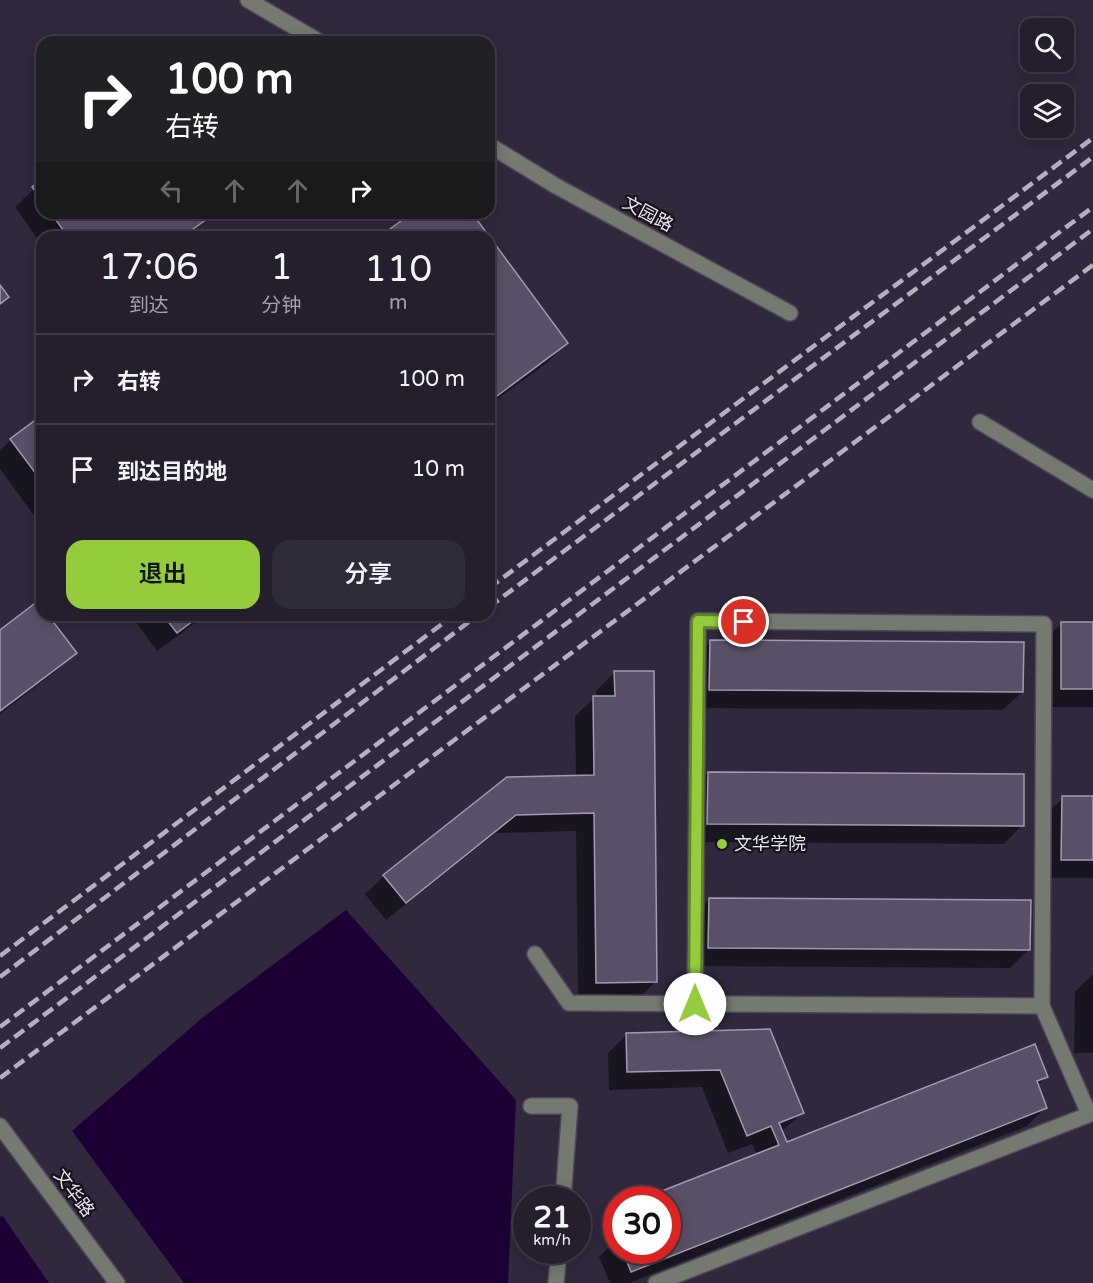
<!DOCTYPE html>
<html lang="zh">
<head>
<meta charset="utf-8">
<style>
  :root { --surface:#241e2d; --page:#302b39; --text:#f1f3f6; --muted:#a3a2aa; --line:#413c49; --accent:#94cc3c }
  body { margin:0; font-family:"Varela Round","Noto Sans SC",sans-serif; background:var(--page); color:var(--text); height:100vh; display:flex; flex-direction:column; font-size:22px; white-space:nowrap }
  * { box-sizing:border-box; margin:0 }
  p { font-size:20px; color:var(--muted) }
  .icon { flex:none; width:33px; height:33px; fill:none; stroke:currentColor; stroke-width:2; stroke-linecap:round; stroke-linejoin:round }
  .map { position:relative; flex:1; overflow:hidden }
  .panel { position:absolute; left:36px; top:231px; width:459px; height:390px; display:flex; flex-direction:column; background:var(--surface); border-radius:18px; box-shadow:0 3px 15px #0003,0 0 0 2px var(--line) }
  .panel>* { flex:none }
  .banner { position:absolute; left:36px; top:36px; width:459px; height:183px; border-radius:18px; box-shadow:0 3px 15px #0003,0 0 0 2px var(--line); background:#202124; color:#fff; overflow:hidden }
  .controls { position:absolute; left:1020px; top:18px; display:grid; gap:12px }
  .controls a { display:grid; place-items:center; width:54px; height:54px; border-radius:12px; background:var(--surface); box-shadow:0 3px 15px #0003,0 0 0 2px var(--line); font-size:30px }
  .speed { position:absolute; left:513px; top:1186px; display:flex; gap:12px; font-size:30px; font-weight:700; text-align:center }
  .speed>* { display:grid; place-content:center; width:78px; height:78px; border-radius:50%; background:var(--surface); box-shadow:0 3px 15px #0003,0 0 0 2px var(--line); line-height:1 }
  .speed small { font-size:15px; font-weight:400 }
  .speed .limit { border:9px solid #d22; background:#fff; color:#111 }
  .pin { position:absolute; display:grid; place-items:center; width:51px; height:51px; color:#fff; margin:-26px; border:3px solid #fff; border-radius:50%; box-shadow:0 2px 6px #0007 }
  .me { position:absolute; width:66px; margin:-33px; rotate:0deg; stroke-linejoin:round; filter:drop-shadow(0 0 4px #0008) }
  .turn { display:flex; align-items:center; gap:21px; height:126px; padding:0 30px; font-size:27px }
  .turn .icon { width:78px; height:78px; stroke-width:2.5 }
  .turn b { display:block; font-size:42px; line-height:51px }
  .lanes { display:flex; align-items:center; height:57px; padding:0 30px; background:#0003; justify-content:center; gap:30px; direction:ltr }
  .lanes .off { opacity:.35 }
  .eta { display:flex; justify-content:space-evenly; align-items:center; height:102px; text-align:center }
  .eta b { font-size:36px; font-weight:600; line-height:42px }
  .button { display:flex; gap:12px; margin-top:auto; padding:12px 30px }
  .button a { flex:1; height:69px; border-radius:18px; background:var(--accent); color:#111; font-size:24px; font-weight:600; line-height:69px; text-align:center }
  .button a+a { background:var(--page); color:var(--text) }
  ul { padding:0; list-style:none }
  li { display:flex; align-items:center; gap:18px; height:90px; padding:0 30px; border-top:2px solid var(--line) }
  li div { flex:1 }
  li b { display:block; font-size:22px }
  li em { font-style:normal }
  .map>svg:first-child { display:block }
</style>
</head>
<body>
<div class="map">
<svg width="1093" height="1283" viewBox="0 0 1093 1283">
  <rect width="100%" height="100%" fill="#30283c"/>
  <path fill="#1c0035" d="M346,910L516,1100L508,1283H184L72,1131L202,1018Z
    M2,1215L49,1283H0V1218Z"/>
  <path fill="#0007" d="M42,181V213H196L202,221L186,237H42V245L15,207Z
    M489,239L566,343L548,362L489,405Z
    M42,417V514L36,518L0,469V450L11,440Z
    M42,609V615H46L75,653L56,671L0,714V632Z
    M131,615H206L157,651Z
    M1062,623L1093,624V707H1043V642Z
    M711,641L1022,692L1003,710L691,708L692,660Z
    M615,672L656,981L637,1000L578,1001L576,831L496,833L386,920L365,894L384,876L576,777L575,716L594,698H597L596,691Z
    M708,773L1022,825L1004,844L689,842L690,792Z
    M1063,798H1093V878H1043L1044,816Z
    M709,899L1029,949L1010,968L690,966L691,918Z
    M1093,974V1053H1074L1075,992Z
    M769,1031L802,1113L781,1132L786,1144L1046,1076L1037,1086L1045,1108L1027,1126L629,1283H610L599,1257L610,1246L602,1227L616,1213V1251H668V1200H643L757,1155L752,1144L728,1153L702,1087L609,1090L608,1053L627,1034Z"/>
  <path fill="#595067" stroke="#a399b2" stroke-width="1.5" d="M42,179V201L32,187Z
    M51,213H198L204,221L182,237H68Z
    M412,213H472L568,343L489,402V237H379Z
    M0,285L9,297L0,304Z
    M42,415V482L10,439Z
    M38,601L42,607V615H48L77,653L0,711V630Z
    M163,615H201L177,633Z
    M1061,622H1093V689H1061Z
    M710,640L1024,642L1023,692L709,690Z
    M614,671H654L657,982L596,983L594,813L516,815L406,903L383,875L507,777L594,775L593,696H615Z
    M708,772L1024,774V826L707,824Z
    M1062,796H1093V860H1061Z
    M709,898L1031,900L1030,950L708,948Z
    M770,1029L804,1113L779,1123L787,1142L1035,1044L1048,1077L1037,1081L1047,1108L631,1272L623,1251H668V1200H639L779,1145L771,1126L747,1136L720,1070L627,1072L626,1033Z"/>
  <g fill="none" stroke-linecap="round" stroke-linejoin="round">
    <g stroke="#4e4659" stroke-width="18">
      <path id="minor" d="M248,0L320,42
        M489,145L556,186L790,313
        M980,422L1093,490
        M535,954L569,1003L1042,1006L1089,1114
        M695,1004L698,621L1044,624L1042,1006
        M531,1106H570L563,1200
        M0,1126L117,1283
        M556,1283L559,1251
        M656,1283L1093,1113"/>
    </g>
    <use href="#minor" stroke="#747a6f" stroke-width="15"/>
    <path stroke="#b5afbe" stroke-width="4.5" stroke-dasharray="12 6" stroke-linecap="butt" d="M489,588L1093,138
      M489,607L1093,157
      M0,956L454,615
      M0,977L478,615
      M0,1027L1093,207
      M0,1048L1093,229
      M0,1078L1093,265"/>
  </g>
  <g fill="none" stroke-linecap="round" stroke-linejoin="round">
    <g stroke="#608527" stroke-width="15">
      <path id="route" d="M695,1004L698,621L744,622"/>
    </g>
    <use href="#route" stroke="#94cc3c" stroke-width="10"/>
  </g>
  <circle fill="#94cc3c" stroke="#16121c" stroke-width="2" cx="722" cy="844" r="6"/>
  <g text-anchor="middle" stroke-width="4.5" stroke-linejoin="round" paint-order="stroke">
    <g font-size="18" fill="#e9e4f1" stroke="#16121c">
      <text transform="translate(648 214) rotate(28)" y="6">文园路</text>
      <text transform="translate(74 1193) rotate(53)" y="6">文华路</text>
    </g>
    <g font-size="18" fill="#e9e4f1" stroke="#16121c" text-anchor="start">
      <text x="734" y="850">文华学院</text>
    </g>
  </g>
</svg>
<div class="controls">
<a><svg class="icon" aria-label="search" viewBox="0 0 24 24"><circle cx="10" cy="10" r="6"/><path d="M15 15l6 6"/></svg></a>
<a><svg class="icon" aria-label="layers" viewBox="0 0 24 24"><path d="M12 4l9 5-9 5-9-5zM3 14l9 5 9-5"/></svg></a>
</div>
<div class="speed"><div>21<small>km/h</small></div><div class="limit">30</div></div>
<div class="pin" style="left:744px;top:622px;background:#d93025"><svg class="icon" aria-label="arrive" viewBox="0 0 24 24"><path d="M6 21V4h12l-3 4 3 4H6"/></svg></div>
<svg class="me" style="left:695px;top:1004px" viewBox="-20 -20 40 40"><circle r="19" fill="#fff"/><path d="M0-13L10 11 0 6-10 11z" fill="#94cc3c"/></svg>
<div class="banner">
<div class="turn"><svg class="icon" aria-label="right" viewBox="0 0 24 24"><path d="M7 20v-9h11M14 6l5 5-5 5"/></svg><div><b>100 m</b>右转</div></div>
<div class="lanes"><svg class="icon off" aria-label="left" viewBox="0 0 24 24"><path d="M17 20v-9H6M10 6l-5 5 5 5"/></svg><svg class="icon off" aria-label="ahead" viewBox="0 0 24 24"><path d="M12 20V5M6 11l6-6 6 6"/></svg><svg class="icon off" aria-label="ahead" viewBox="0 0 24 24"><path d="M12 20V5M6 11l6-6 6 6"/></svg><svg class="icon" aria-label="right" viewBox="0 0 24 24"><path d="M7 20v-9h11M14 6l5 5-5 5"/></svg></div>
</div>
<section class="panel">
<div class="eta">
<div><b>17:06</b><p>到达</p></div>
<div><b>1</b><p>分钟</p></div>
<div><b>110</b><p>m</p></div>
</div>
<ul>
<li><svg class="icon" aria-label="right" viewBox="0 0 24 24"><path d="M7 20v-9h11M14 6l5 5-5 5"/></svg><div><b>右转</b></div><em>100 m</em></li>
<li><svg class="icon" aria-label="arrive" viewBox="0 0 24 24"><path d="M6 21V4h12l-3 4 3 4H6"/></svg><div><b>到达目的地</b></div><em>10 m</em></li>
</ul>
<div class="button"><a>退出</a><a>分享</a></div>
</section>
</div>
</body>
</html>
